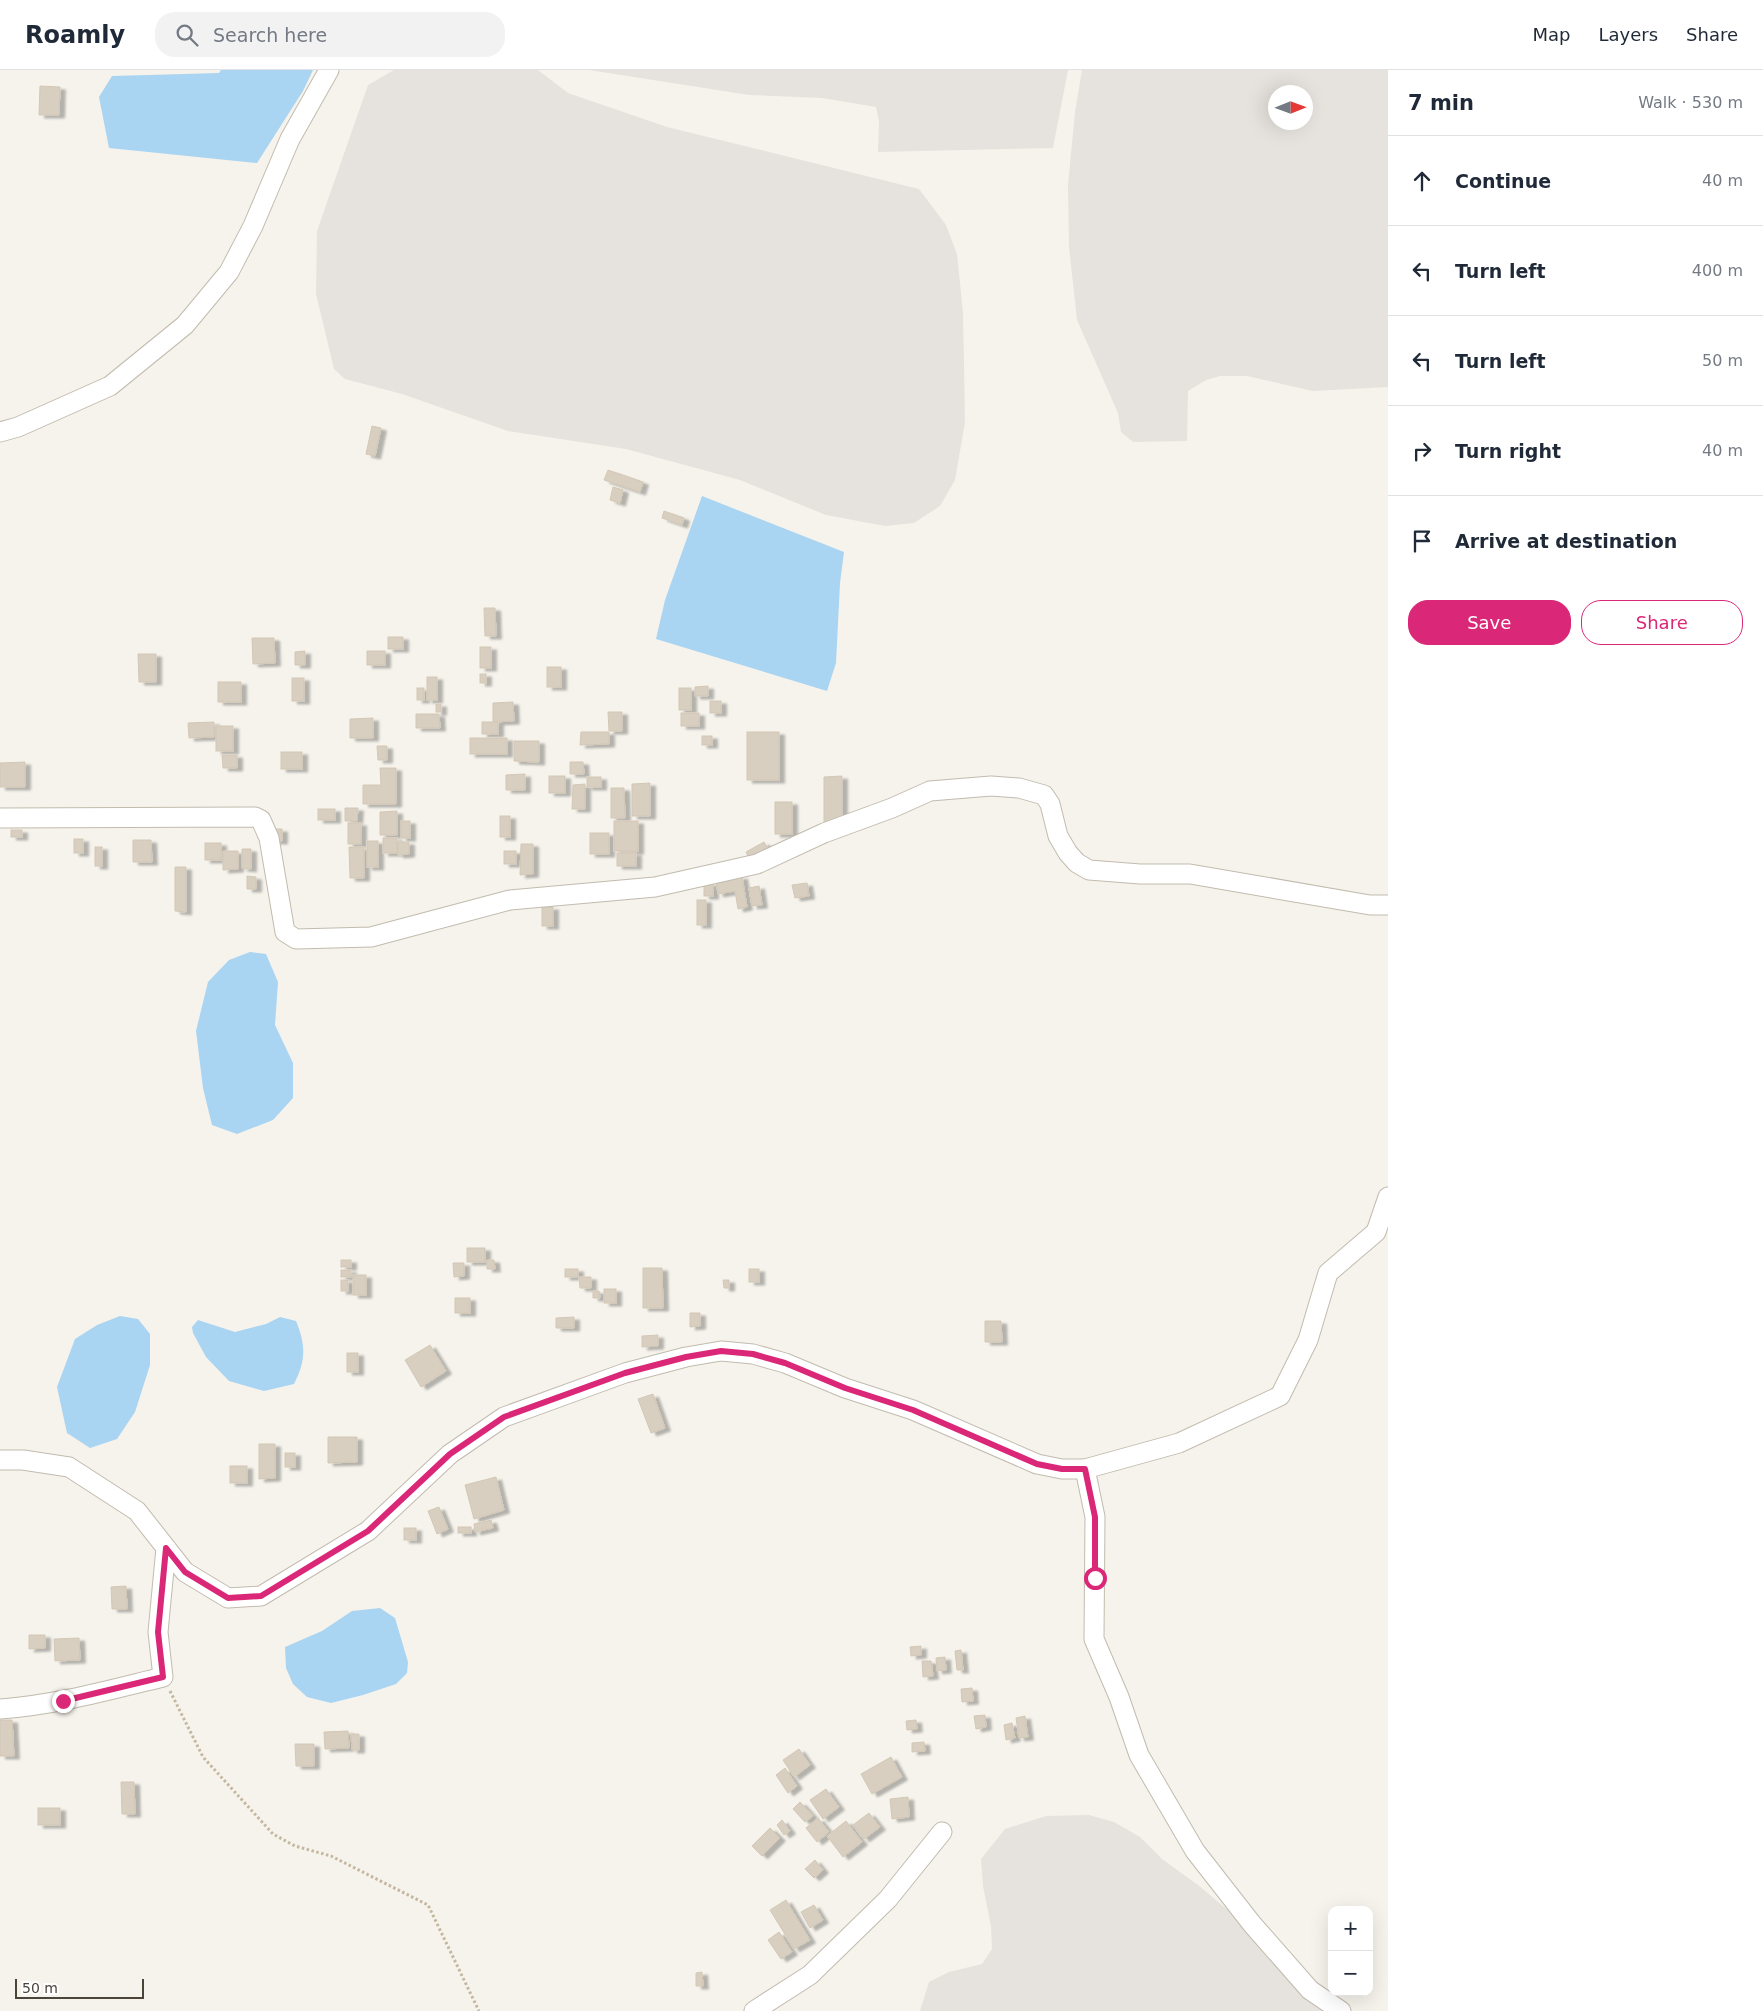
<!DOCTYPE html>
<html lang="en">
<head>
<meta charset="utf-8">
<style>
  :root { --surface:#fff; --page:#f2f2f3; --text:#1f2937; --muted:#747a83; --line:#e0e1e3; --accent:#db2777 }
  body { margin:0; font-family:"DejaVu Sans",sans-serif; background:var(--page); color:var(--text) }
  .controls { position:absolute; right:15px; bottom:15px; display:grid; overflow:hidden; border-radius:10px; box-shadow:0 5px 20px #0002 }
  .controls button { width:45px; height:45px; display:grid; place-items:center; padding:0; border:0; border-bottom:1px solid var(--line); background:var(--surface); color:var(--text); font:25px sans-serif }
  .compass { position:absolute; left:1268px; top:15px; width:45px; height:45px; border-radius:50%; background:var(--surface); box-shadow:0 5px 20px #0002; rotate:89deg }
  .scale { position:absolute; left:15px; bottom:12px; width:129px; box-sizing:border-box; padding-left:5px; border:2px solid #4b4439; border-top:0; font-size:14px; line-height:18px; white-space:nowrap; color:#4b4439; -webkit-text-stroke:4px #fff; paint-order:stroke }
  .stop { position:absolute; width:15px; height:15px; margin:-11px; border:4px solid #db2777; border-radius:50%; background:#fff }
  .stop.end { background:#db2777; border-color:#fff; box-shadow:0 1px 5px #0008 }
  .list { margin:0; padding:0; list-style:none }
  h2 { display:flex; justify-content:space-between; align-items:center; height:65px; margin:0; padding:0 20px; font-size:21px }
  h2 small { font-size:16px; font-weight:400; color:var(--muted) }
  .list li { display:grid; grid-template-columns:32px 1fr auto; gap:15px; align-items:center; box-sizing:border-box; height:90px; padding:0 20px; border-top:1px solid var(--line) }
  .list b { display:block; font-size:19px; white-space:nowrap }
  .list em { font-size:16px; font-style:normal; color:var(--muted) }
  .actions { display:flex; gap:10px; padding:15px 20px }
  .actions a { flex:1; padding:11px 0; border:1px solid var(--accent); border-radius:20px; text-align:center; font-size:18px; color:var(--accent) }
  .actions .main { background:var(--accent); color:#fff }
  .icon { flex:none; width:28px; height:28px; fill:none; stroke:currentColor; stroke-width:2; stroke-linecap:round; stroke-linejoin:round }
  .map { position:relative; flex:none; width:1388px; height:1941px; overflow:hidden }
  header { display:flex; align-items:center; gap:30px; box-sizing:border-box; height:70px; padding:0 25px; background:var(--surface); border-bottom:1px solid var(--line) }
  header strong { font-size:24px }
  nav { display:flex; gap:28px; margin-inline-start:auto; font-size:18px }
  .search { width:350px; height:45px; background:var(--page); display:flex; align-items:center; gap:12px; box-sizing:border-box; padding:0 18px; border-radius:20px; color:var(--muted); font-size:19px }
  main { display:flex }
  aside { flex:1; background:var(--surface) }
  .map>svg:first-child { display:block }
  .industrial { fill:#e6e2dd; fill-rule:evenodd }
  .water { fill:#a9d4f2 }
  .building { fill:#d8cfc1; stroke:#d3c7b4; filter:url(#shadow) }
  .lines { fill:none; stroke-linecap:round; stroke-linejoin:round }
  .minor-casing { stroke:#c2bbae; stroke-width:21 }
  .path { stroke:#c4b79f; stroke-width:3; stroke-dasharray:2.5 2.5; stroke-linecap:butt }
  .minor { stroke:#fff; stroke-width:19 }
  .route { stroke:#db2777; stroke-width:6 }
</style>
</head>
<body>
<header>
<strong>Roamly</strong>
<div class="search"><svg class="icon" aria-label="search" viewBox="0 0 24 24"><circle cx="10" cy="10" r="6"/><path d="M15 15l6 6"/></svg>Search here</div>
<nav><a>Map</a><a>Layers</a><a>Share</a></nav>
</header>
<main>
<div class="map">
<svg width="1388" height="1941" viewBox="0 0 1388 1941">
  <defs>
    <filter id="shadow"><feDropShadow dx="5.5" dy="3" stdDeviation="1" flood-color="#0004"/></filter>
  </defs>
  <rect width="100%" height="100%" fill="#f6f3ec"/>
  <g class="industrial">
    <polygon points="394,0 538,0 568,23 667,57 919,119 946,155 957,184 963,243 965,352 955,410 940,436 914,453 885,456 826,445 740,410 626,379 508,361 402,324 345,309 334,299 316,224 317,161 368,15"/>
    <polygon points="589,0 1068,0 1053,78 878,82 879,52 876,37 822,28 749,25"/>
    <path d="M1082 0H1388V317L1313 321 1247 306H1220L1206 310 1188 321 1187 371 1133 372 1121 362 1118 343 1077 250 1069 177 1068 115 1075 42ZM1306 22V52H1276V22Z"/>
    <polygon points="1089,1745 1114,1752 1140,1767 1162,1789 1198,1815 1261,1868 1336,1941 920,1941 929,1912 949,1902 982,1894 992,1879 991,1856 983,1816 981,1789 1005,1759 1046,1746"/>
  </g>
  <g class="water">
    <polygon points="221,0 313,0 303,21 257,93 109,78 99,27 112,6 219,3"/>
    <polygon points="702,426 844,482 840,513 836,593 827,621 656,569 665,530"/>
    <polygon points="250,882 266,884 278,912 275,955 293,993 293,1028 273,1050 237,1064 212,1055 203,1018 196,961 208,912 229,890"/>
    <polygon points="120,1246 138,1249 150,1264 150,1295 135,1342 117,1369 90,1378 67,1363 57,1317 75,1269 97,1255"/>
    <path d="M280 1247 296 1251C306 1275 306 1291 294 1314L264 1321 229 1311 206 1287 193 1263 192 1257 198 1250 235 1262 266 1254Z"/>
    <polygon points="380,1538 395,1548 408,1592 407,1603 396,1614 363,1625 331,1633 307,1627 293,1614 286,1598 285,1577 322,1561 352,1541"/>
  </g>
  <g class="building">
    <polygon points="40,16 60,17 59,45 39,45"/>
    <polygon points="372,356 381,358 375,386 366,384"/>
    <polygon points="608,400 643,412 640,422 604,410"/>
    <polygon points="613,417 623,420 620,433 610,430"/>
    <polygon points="664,441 684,448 682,455 662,448"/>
    <polygon points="484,538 495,538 496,566 485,566"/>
    <rect x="388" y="567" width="15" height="12"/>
    <polygon points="252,568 274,568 275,593 253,594"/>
    <rect x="480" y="577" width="11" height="21"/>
    <polygon points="305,581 305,595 295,595 295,582"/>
    <rect x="367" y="581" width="18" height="14"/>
    <polygon points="138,584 156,584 156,612 139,612"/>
    <rect x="547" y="597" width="14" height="20"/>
    <rect x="480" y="604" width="6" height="9"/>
    <rect x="427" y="607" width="10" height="23"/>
    <rect x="292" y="608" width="12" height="23"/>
    <rect x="218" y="612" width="23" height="20"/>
    <polygon points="708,616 708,626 695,626 695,617"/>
    <rect x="417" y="618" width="7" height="12"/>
    <rect x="679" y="618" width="12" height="22"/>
    <rect x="710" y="631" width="11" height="12"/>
    <polygon points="513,632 514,651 493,652 493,633"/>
    <rect x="436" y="634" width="5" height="8"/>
    <polygon points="608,642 622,642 622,661 609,661"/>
    <rect x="681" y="643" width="18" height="13"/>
    <polygon points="416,644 439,644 440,658 416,658"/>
    <polygon points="373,648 373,668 350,668 350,649"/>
    <polygon points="214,652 214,667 189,668 188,653"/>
    <rect x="482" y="652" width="16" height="12"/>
    <rect x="216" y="656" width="17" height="25"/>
    <polygon points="581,662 609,662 609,674 580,675"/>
    <rect x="747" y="662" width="32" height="48"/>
    <rect x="702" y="666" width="10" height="9"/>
    <rect x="470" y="668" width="37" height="16"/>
    <polygon points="514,671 539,671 539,692 514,691"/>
    <polygon points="377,676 387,676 387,690 378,690"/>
    <rect x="281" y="682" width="21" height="17"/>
    <polygon points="222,685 237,685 237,698 223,698"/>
    <polygon points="25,692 25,717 0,717 0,693"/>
    <polygon points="570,692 583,692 584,704 570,704"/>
    <polygon points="380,698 396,698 396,734 363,734 363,715 381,715"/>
    <polygon points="525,704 525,720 506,720 506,705"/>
    <rect x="549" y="706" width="16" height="17"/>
    <polygon points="842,706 842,752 824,752 824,707"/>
    <rect x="587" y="707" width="14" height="10"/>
    <polygon points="650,713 650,746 632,746 632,714"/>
    <polygon points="585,714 585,739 572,739 573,715"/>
    <polygon points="611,718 624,718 625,748 611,748"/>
    <rect x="775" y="732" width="17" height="32"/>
    <polygon points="345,738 358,738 357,751 345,751"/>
    <rect x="318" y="739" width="17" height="11"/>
    <polygon points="397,741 397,765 380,765 380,742"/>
    <rect x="500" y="746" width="10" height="21"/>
    <rect x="401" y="751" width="9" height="17"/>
    <rect x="614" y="751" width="24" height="30"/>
    <rect x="348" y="753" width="13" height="21"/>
    <polygon points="273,759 282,759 282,771 274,771"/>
    <rect x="11" y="760" width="11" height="7"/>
    <rect x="590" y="763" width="19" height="21"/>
    <rect x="383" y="768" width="14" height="15"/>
    <rect x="74" y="769" width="9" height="14"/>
    <polygon points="133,770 151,770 152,792 133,792"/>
    <rect x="367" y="771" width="11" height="26"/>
    <polygon points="398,772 409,772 409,784 398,785"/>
    <polygon points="764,772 768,779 750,790 746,782"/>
    <rect x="205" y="773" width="16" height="17"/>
    <polygon points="521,774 533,774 533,804 520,805"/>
    <rect x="95" y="777" width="7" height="19"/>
    <polygon points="349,777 364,777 364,808 350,808"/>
    <polygon points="242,779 251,779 251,799 242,798"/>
    <polygon points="223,781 238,781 238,799 223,800"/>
    <rect x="504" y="781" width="12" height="13"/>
    <rect x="617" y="783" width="19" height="13"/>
    <polygon points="175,797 186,797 186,842 175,841"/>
    <polygon points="247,806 256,807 256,819 247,819"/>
    <polygon points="742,806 747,837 738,839 735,821 718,824 716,811"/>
    <rect x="704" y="813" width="9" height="13"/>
    <polygon points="807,813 809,826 795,828 792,815"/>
    <polygon points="759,816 762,835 752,836 749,818"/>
    <rect x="697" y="830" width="9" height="25"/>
    <rect x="542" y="837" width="11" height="19"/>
    <rect x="467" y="1178" width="18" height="14"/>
    <rect x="341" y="1190" width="10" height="7"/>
    <polygon points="487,1190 494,1190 495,1199 487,1199"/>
    <polygon points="453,1193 464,1193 464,1206 454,1207"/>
    <polygon points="643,1198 662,1198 663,1238 643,1238"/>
    <rect x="565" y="1199" width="13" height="8"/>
    <rect x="749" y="1199" width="10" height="13"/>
    <rect x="341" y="1200" width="10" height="7"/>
    <rect x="353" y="1205" width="13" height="20"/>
    <polygon points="579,1207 591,1207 591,1218 580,1218"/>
    <rect x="341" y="1210" width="7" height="11"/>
    <polygon points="723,1210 729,1210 729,1218 724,1218"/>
    <rect x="604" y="1219" width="12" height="14"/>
    <polygon points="593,1221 599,1221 600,1228 593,1228"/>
    <rect x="455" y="1228" width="15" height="15"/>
    <polygon points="690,1243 700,1243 700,1256 690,1257"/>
    <polygon points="574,1247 574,1258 556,1258 556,1248"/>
    <polygon points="985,1251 1001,1251 1002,1272 985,1272"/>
    <polygon points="658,1265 658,1276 642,1277 642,1266"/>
    <polygon points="430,1275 446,1301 421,1317 405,1290"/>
    <rect x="347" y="1283" width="11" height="19"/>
    <polygon points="653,1324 665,1358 651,1363 638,1329"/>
    <polygon points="328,1367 357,1367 357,1392 328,1393"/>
    <polygon points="259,1374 275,1374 275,1408 259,1409"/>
    <rect x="285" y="1383" width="10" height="14"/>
    <rect x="230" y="1396" width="17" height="17"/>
    <polygon points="496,1407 504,1440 474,1449 465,1415"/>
    <polygon points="439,1437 448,1459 437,1464 428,1441"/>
    <polygon points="491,1450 493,1458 475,1462 474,1454"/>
    <rect x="458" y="1457" width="13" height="6"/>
    <rect x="404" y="1458" width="12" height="12"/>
    <polygon points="126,1516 127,1539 112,1539 111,1517"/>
    <polygon points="29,1565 45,1565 45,1578 29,1579"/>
    <polygon points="79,1568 80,1590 55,1591 54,1569"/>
    <polygon points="921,1576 921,1585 911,1586 910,1577"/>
    <polygon points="961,1580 963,1600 957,1600 955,1581"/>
    <polygon points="945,1587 946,1600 937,1601 936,1588"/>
    <polygon points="922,1591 931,1591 933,1606 923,1607"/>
    <polygon points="972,1618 973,1631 962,1632 961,1619"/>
    <polygon points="985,1645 986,1657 976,1659 974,1646"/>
    <polygon points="1025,1646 1028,1667 1019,1668 1016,1648"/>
    <polygon points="0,1650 12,1650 14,1686 0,1686"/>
    <polygon points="916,1650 917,1659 907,1660 906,1651"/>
    <polygon points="1012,1653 1015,1668 1006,1670 1004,1655"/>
    <polygon points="348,1661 349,1678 325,1679 324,1662"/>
    <polygon points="351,1664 359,1664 359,1680 352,1680"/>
    <polygon points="924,1672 925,1681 912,1682 912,1673"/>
    <polygon points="295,1674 314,1674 314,1696 296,1696"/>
    <polygon points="799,1679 810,1695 794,1707 783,1690"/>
    <polygon points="891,1687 902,1707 872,1724 861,1704"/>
    <polygon points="785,1698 797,1716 788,1723 776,1705"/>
    <polygon points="121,1712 134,1712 135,1744 122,1744"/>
    <polygon points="826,1719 839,1737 823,1749 810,1730"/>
    <polygon points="908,1727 909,1747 892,1749 890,1729"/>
    <polygon points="800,1732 813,1746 805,1752 793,1739"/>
    <rect x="38" y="1738" width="22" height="17"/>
    <polygon points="869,1743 880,1757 864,1769 853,1755"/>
    <polygon points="818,1748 829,1762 817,1772 806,1758"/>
    <polygon points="782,1750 790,1761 784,1765 777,1755"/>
    <polygon points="846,1751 862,1772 843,1787 827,1766"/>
    <polygon points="770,1758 780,1768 762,1786 752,1776"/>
    <polygon points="815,1790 823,1800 814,1808 805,1799"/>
    <polygon points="786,1830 810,1870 794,1879 770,1840"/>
    <polygon points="814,1835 823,1850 810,1858 801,1842"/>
    <polygon points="779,1862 792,1882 781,1889 768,1870"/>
    <polygon points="702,1902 703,1916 696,1916 696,1903"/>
  </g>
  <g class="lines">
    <defs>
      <g id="minor">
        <polyline points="0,362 18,357 110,316 185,255 229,202 253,156 290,69 329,0"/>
        <polyline points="0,748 255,747 261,750 269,768 285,862 296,869 371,867 510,830 655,817 757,794 824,763 892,738 930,721 991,716 1019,718 1044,725 1050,734 1058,766 1068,783 1077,793 1089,800 1140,804 1190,804 1370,835 1388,835"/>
        <polyline points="0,1390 23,1390 69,1397 137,1441 185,1502 228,1528 261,1526 368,1461 450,1384 504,1347 625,1303 686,1287 721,1281 753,1284 785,1293 845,1318 913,1340 1037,1394 1062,1399 1085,1399 1179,1373 1280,1326 1308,1270 1328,1203 1376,1162 1388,1127"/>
        <polyline points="1085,1399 1095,1447 1094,1569 1119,1627 1139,1685 1195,1781 1252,1854 1310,1920 1341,1941"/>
        <path d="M0 1639C56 1635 109 1620 163 1607L158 1562 166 1478"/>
        <polyline points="754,1941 810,1905 888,1829 942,1762"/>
      </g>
    </defs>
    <use href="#minor" class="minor-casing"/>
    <polyline class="path" points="170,1621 203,1687 273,1764 295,1776 331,1786 428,1835 479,1941"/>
    <use href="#minor" class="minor"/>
  </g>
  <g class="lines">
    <polyline class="route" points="63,1631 163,1607 158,1562 166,1478 185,1502 228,1528 261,1526 368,1461 450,1384 504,1347 625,1303 686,1287 721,1281 753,1284 785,1293 845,1318 913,1340 1037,1394 1062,1399 1085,1399 1095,1447 1095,1508"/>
  </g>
</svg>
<div class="controls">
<button>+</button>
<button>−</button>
</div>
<svg class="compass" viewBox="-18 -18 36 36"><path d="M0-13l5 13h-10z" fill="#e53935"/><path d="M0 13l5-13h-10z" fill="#747a83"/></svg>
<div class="scale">50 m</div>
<div class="stop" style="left:1095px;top:1508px"></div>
<div class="stop end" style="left:63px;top:1631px"></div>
</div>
<aside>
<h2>7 min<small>Walk · 530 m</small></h2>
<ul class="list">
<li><svg class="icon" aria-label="ahead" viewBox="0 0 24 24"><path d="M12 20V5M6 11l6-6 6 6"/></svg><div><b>Continue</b></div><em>40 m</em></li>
<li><svg class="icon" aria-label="left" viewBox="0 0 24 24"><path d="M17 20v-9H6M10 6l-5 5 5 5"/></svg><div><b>Turn left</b></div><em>400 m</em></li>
<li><svg class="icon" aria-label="left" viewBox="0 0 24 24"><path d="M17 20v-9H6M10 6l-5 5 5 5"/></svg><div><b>Turn left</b></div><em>50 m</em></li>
<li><svg class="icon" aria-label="right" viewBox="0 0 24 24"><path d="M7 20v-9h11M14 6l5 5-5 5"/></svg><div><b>Turn right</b></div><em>40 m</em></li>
<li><svg class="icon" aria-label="arrive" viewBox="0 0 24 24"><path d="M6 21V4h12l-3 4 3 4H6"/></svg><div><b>Arrive at destination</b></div></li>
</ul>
<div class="actions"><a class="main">Save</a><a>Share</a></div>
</aside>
</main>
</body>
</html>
